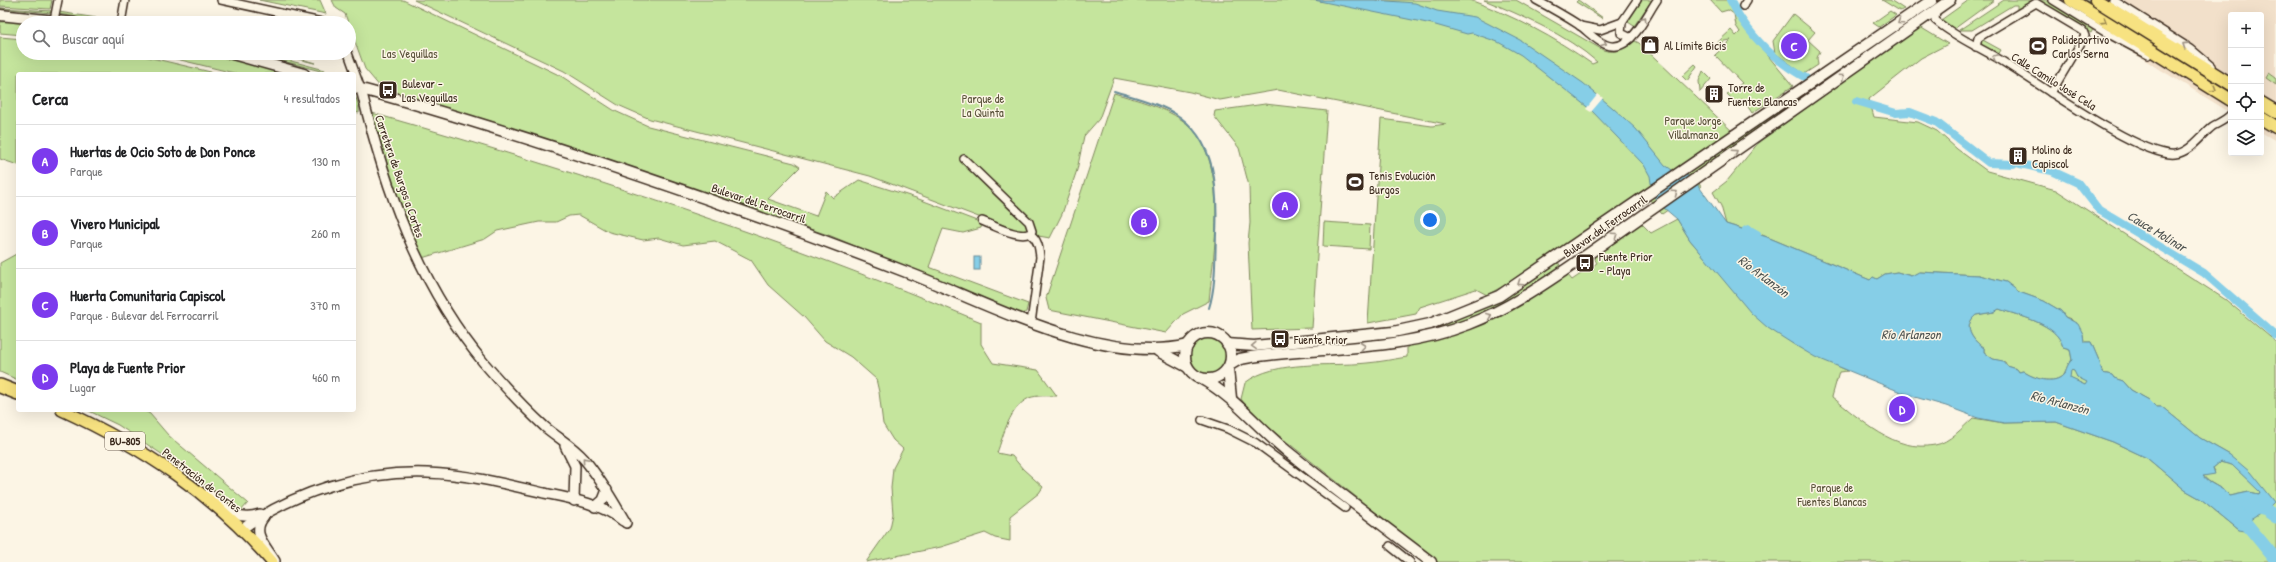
<!DOCTYPE html>
<html lang="es">
<head>
<meta charset="utf-8">
<style>
  :root { --surface:#fff; --page:#f6f6f6; --text:#202124; --muted:#757577; --line:#e0e0e0; --accent:#7c3aed }
  body { margin:0; font-family:"Patrick Hand",sans-serif; background:var(--page); color:var(--text) }
  .controls { position:absolute; right:12px; top:12px; display:grid; overflow:hidden; border-radius:4px; box-shadow:0 4px 16px #0002 }
  .controls button { width:36px; height:36px; display:grid; place-items:center; padding:0; border:0; border-bottom:1px solid var(--line); background:var(--surface); color:var(--text); font:20px sans-serif }
  .you { position:absolute; left:1430px; top:220px; width:14px; height:14px; margin:-10px; border:3px solid #fff; border-radius:50%; background:#1a73e8; box-shadow:0 0 0 6px #1a73e833 }
  .badge { display:grid; place-items:center; width:26px; height:26px; border-radius:50%; background:var(--accent); color:#fff; font-size:13px; font-weight:700 }
  .pin { position:absolute; translate:-50% -50%; border:2px solid #fff; box-shadow:0 1px 4px #0006 }
  .list { margin:0; padding:0; list-style:none }
  h2 { display:flex; justify-content:space-between; align-items:center; height:52px; margin:0; padding:0 16px; font-size:17px }
  h2 small { font-size:13px; font-weight:400; color:var(--muted) }
  .list li { display:grid; grid-template-columns:26px 1fr auto; gap:12px; align-items:center; box-sizing:border-box; height:72px; padding:0 16px; border-top:1px solid var(--line) }
  .list b { display:block; font-size:15px; white-space:nowrap }
  .list p { margin:0; font-size:13px; white-space:nowrap; color:var(--muted) }
  .list em { font-size:13px; font-style:normal; color:var(--muted) }
  .icon { flex:none; width:22px; height:22px; fill:none; stroke:currentColor; stroke-width:2; stroke-linecap:round; stroke-linejoin:round }
  .map { position:relative; flex:none; width:2276px; height:562px; overflow:hidden }
  .search { position:absolute; background:var(--surface); box-shadow:0 4px 16px #0002; left:16px; top:16px; width:340px; height:44px; display:flex; align-items:center; gap:10px; box-sizing:border-box; padding:0 14px; border-radius:22px; color:var(--muted); font-size:15px }
  .panel { position:absolute; background:var(--surface); box-shadow:0 4px 16px #0002; left:16px; top:72px; width:340px; height:340px; border-radius:4px }
  .map>svg:first-child { display:block }
  .built { fill:#f2e0ca }
  .green { fill:#c5e59d; stroke:#80885e }
  .water { fill:#86cee7; stroke:#688c97; fill-rule:evenodd }
  .pier { fill:#fcf5e5 }
  .lines { fill:none; stroke-linecap:round; stroke-linejoin:round }
  .stream { stroke:#688c97; stroke-width:2 }
  .canal { stroke:#86cee7; stroke-width:8 }
  .river { stroke:#86cee7; stroke-width:13 }
  .minor-casing { stroke:#3b2a1e; stroke-width:10 }
  .tertiary-casing { stroke:#3b2a1e; stroke-width:12 }
  .secondary-casing { stroke:#3b2a1e; stroke-width:13 }
  .primary-casing { stroke:#3b2a1e; stroke-width:14 }
  .trunk-casing { stroke:#3b2a1e; stroke-width:15 }
  .motorway-casing { stroke:#3b2a1e; stroke-width:16 }
  .minor { stroke:#fcf5e5; stroke-width:7 }
  .tertiary { stroke:#fcf5e5; stroke-width:9 }
  .secondary { stroke:#fcf5e5; stroke-width:10 }
  .primary { stroke:#f7e281; stroke-width:11 }
  .trunk { stroke:#f7e281; stroke-width:12 }
  .motorway { stroke:#f7e281; stroke-width:13 }
  .oneway { stroke:#9c9082 }
  .oneway2 { stroke:#998650 }
  .labels { text-anchor:middle; dominant-baseline:central; stroke-width:3; stroke-linejoin:round; paint-order:stroke }
  .shield { fill:#fcf5e5; stroke:#75675a; stroke-width:1 }
  .shield-label { font-size:11px; font-weight:bold; fill:#3b2a1e }
  .poi-label { font-size:12px; fill:#3b2a1e; stroke:#fcf5e5; text-anchor:start }
  .park-label { font-size:12px; fill:#574f37; stroke:#fcf5e5 }
  .street-label { font-size:12px; fill:#3b2a1e; stroke:#fcf5e5 }
  .water-label { font-size:13px; font-style:italic; fill:#4e5350; stroke:#fcf5e5 }
</style>
</head>
<body>
<div class="map">
<svg width="2276" height="562" viewBox="0 0 2276 562">
  <rect width="100%" height="100%" fill="#fcf5e5"/>
  <filter id="ink" filterUnits="userSpaceOnUse"><feTurbulence type="fractalNoise" baseFrequency=".025" numOctaves="2"/><feDisplacementMap in="SourceGraphic" scale="8" xChannelSelector="R" yChannelSelector="G"/><feConvolveMatrix kernelMatrix="1 2 1 2 8 2 1 2 1" color-interpolation-filters="sRGB"/></filter>
  <g filter="url(#ink)">
    <polygon class="built" points="2047,0 2276,0 2276,141 2261,132 2261,15 2231,15 2231,113"/>
    <g class="green">
      <polygon points="0,0 52,0 50,9 0,6"/>
      <polygon points="259,0 320,0 326,14"/>
      <polygon points="332,0 403,0 561,76 615,111 648,126 794,163 800,167 768,199 816,216 826,191 833,198 859,180 916,198 982,223 981,228 963,233 943,229 929,267 1028,304 1026,312 1023,314 1019,314 831,236 512,130 405,98 381,88 365,69 345,14 336,8"/>
      <path d="M414 0H1470C1514 16 1554 37 1592 64L1597 62C1567 35 1521 15 1484 0H1516L1603 50C1617 54 1625 49 1635 41L1639 43 1733 132 1687 162 1743 135 1911 22 1694 174 1701 187 1662 214 1643 192 1507 284 1487 295 1476 289 1420 307 1416 314 1368 323 1381 119 1432 126 1446 124 1278 90 1220 100 1190 92 1114 78 1099 119 1084 136 1077 170 1062 214 1050 238 1021 233 870 176 650 119 618 105 564 71Z"/>
      <polygon points="1578,0 1603,18 1603,19 1576,2"/>
      <polygon points="1642,0 1652,0 1634,26 1628,22"/>
      <polygon points="1710,0 1727,0 1745,28 1793,86 1752,113 1743,99 1736,103 1727,94 1742,83 1715,55 1731,40 1724,41 1721,46 1718,42 1731,30 1736,36 1740,32 1736,26 1734,14 1728,10 1721,12"/>
      <polygon points="1882,0 1890,0 1904,9 1900,11"/>
      <polygon points="1969,0 1994,0 1954,29 1941,20"/>
      <polygon points="2004,0 2046,0 2093,29 2091,33 2037,1 2017,11 2017,5 2013,5 1972,30 1959,30"/>
      <polygon points="2081,0 2086,0 2231,90 2231,94"/>
      <polygon points="0,8 52,11 52,13"/>
      <polygon points="1890,11 1896,15 1879,27 1873,23"/>
      <polygon points="59,12 116,21 116,23 58,14"/>
      <polygon points="1793,14 1815,32 1808,40 1820,51 1817,58 1818,65 1804,74 1775,53 1773,41"/>
      <polygon points="21,21 44,23 23,23 23,35 0,33 0,22"/>
      <path d="M1920 27 1948 44 1921 58 1869 99 1874 117 1918 122 1937 131 1957 149 1987 171 2056 190 2226 300 2276 342V562H1438L1253 415 1241 399 1245 383C1275 359 1331 367 1367 363 1380 362 1394 359 1407 357V346C1466 334 1517 308 1567 274L1572 280 1597 263 1592 255 1640 222 1651 233 1677 219 1690 240 1723 278 1793 344 1848 371 1839 372 1832 397C1862 420 1894 453 1935 445 1949 443 1963 427 1973 418L2004 423 2056 422 2113 442 2147 458 2185 490 2201 499 2239 530C2245 526 2247 521 2253 517 2260 512 2268 509 2274 502L2230 455 2200 438 2162 407H2156L2149 400 2131 390 2123 381 2114 378 2112 375 2102 373 2100 363 2091 342H2084L2083 334 2071 319 2065 317 2061 311 2044 301 2019 292 2006 282 1979 275 1919 272 1912 276 1897 272 1885 274 1877 279 1873 277 1870 280 1748 229 1746 230 1726 224 1721 206 1713 192 1727 181 1759 142Z"/>
      <polygon points="0,37 23,39 23,53 131,53 219,74 18,74 18,165 0,159"/>
      <polygon points="1981,39 2001,50 1998,55 1980,45"/>
      <polygon points="152,53 210,53 291,74 238,74"/>
      <polygon points="253,53 261,53 325,70 324,72"/>
      <polygon points="275,53 282,53 315,63 314,63"/>
      <polygon points="1695,64 1697,66 1687,81 1682,76"/>
      <polygon points="1703,71 1711,79 1700,92 1699,81"/>
      <polygon points="2269,73 2276,78 2276,85 2266,78"/>
      <polygon points="354,93 359,106 359,113 354,112"/>
      <path d="M1114 93C1137 100 1162 106 1182 120 1231 154 1214 250 1209 301L1183 314 1166 333 1049 310 1046 298Z"/>
      <polygon points="1265,104 1327,111 1312,328 1252,330 1248,243 1250,223 1249,186 1239,148 1214,116 1215,111"/>
      <path d="M372 113C578 172 783 239 981 322V344L993 363 1038 370 1057 396C1048 396 1037 395 1029 398 1009 408 1004 434 997 453L1012 456 1023 469 1043 487 1039 493 1010 516V541L995 538 985 533 941 547 866 562 890 528 893 514 891 488 893 468 903 449 893 440 883 424 879 392 876 379 851 357 825 341 804 317 768 285 751 260 715 241 683 245 659 238 643 240 609 232 579 215 569 216 556 222H539L497 231 485 239 422 258 393 183Z"/>
      <polygon points="1324,222 1370,225 1369,249 1323,246"/>
      <polygon points="18,253 18,380 0,372 0,263"/>
      <path d="M1558 262 1561 267C1531 287 1501 307 1466 320 1401 345 1328 345 1260 352V350L1429 328C1477 314 1518 291 1558 262Z"/>
      <path d="M1999 309C2019 316 2057 323 2063 347L2070 349 2072 360C2067 364 2067 369 2064 374 2055 386 2032 378 2023 371L2019 372 2017 369 2007 366 2005 362 1993 359 1984 352V348C1972 340 1962 326 1976 315L1994 312Z"/>
      <circle cx="1208" cy="356" r="19"/>
      <polygon points="2071,370 2075,371 2077,377 2088,382 2085,385 2069,378"/>
      <polygon points="87,410 143,410 150,414 168,435 248,503 240,512 187,471 118,425"/>
      <path d="M2220 462 2232 465 2260 491 2259 494 2249 492 2230 496C2223 487 2208 484 2203 475L2215 471 2213 468Z"/>
    </g>
    <g class="water">
      <path d="M1314 0H1374L1415 3 1437 11 1475 17 1487 23 1520 40 1583 83 1613 108 1636 129 1665 165 1675 172 1692 177 1726 224 1767 237 1870 280 1873 277 1877 279 1885 274 1897 272 1911 276 1919 272 1979 275 2006 282 2019 292 2044 301 2061 311 2065 317 2078 324 2083 334 2084 342H2091L2100 363 2102 373 2112 375 2114 378 2123 381 2131 390 2149 400 2156 407H2162L2200 438 2230 455 2250 472 2274 502 2266 510 2247 522 2245 531 2239 530 2201 499 2185 490 2147 458 2113 442 2056 422 2004 423 1978 418 1946 406 1908 395 1815 357 1793 344 1768 328 1751 313 1690 240 1677 219 1664 208 1659 200 1653 197 1650 176 1644 165 1591 110 1521 55 1498 42 1472 33 1467 34 1432 24ZM1999 309C2019 316 2057 323 2063 347L2070 349 2072 360C2067 364 2067 369 2064 374 2055 386 2032 378 2023 371L2019 372 2017 369 2007 366 2003 361 1993 359 1984 352V348C1972 340 1962 326 1976 315L1994 312ZM2071 370 2074 371 2077 377 2087 382 2085 385 2070 378ZM2220 462 2232 465 2260 492 2259 494 2249 492 2230 496C2223 487 2208 484 2203 476L2215 474 2213 468Z"/>
      <rect x="974" y="257" width="6" height="13"/>
    </g>
    <polygon class="pier" points="1598,94 1603,98 1591,112 1586,109"/>
    <g class="lines">
      <path class="stream" d="M1114 91C1133 97 1156 102 1174 113 1217 139 1218 191 1216 235 1215 258 1216 286 1209 308"/>
      <g class="canal">
        <path d="M1730 0C1748 34 1772 60 1806 78"/>
        <polyline points="1856,101 1896,113 1910,112 1936,122 1989,163 2013,164"/>
        <polyline points="2020,164 2052,171 2078,183 2099,210 2204,273 2276,336"/>
        <polyline points="1746,230 1748,229 1757,234"/>
      </g>
      <g class="river">
        <polyline points="2250,506 2266,510 2276,517"/>
        <polyline points="2235,510 2276,560"/>
      </g>
      <defs>
        <g id="minor">
          <polyline points="221,0 326,23"/>
          <path d="M1536 0C1551 8 1565 16 1579 25 1593 35 1607 55 1626 42 1639 33 1648 13 1657 0"/>
          <polyline points="2053,0 2105,32 2148,55"/>
          <polyline points="2113,0 2191,49 2211,66"/>
          <polyline points="1743,6 1747,0"/>
          <path d="M1936 10 1935 20C1955 37 1975 45 1997 58 2031 78 2141 158 2175 154 2191 152 2201 135 2213 126 2220 122 2226 120 2231 114"/>
          <polyline points="54,20 58,0"/>
          <polyline points="121,23 125,0"/>
          <polyline points="1580,26 1600,30 1622,22"/>
          <polyline points="1631,38 1621,33 1622,22 1637,0"/>
          <polyline points="1976,47 1978,38 1981,36 2036,3 2083,31 2085,36 2051,93"/>
          <polyline points="348,53 361,89"/>
          <path d="M964 159 1029 222 1032 231C1024 242 993 225 982 221"/>
          <path d="M1030 234C1038 239 1039 248 1040 257L1031 323"/>
          <polyline points="1202,420 1228,429 1256,443 1345,508"/>
          <polyline points="1390,546 1410,562"/>
        </g>
        <g id="tertiary">
          <path d="M361 89C385 188 418 284 484 363 503 385 523 407 545 427 558 438 573 446 584 459 601 479 613 501 626 523"/>
          <polyline points="565,446 575,466 574,501"/>
          <path d="M209 494C227 508 236 522 260 514"/>
          <polyline points="595,507 603,500 607,490"/>
          <path d="M264 517C250 533 267 547 275 561"/>
          <path d="M242 529C295 491 362 471 427 473 466 474 506 484 544 493 569 498 603 504 623 521"/>
        </g>
        <g id="secondary">
          <polyline points="0,15 74,23"/>
          <polyline points="229,53 304,74"/>
          <path d="M354 87C483 122 611 165 736 209 796 230 855 252 914 275 993 306 1102 365 1188 345"/>
          <circle cx="1208" cy="356" r="23"/>
          <polyline points="1227,344 1254,346 1393,332 1430,324 1499,296 1932,0"/>
          <polyline points="1158,351 1186,366"/>
          <path d="M1230 365 1240 359 1251 357C1323 347 1400 351 1469 324 1511 308 1547 282 1584 257L1950 0"/>
          <polyline points="1228,369 1231,398"/>
          <path d="M1200 378C1234 396 1258 428 1288 452 1335 490 1384 526 1431 562"/>
        </g>
        <path id="primary" d="M62 410C142 447 214 494 272 562"/>
        <g id="trunk">
          <polyline points="2071,0 2231,100"/>
          <polyline points="2096,0 2231,84"/>
          <polyline points="2261,103 2276,112"/>
          <polyline points="2261,118 2276,127"/>
        </g>
        <polyline id="motorway" points="0,386 18,393"/>
      </defs>
      <use href="#minor" class="minor-casing"/>
      <use href="#tertiary" class="tertiary-casing"/>
      <use href="#secondary" class="secondary-casing"/>
      <use href="#primary" class="primary-casing"/>
      <use href="#trunk" class="trunk-casing"/>
      <use href="#motorway" class="motorway-casing"/>
      <use href="#minor" class="minor"/>
      <use href="#tertiary" class="tertiary"/>
      <use href="#secondary" class="secondary"/>
      <use href="#primary" class="primary"/>
      <use href="#trunk" class="trunk"/>
      <use href="#motorway" class="motorway"/>
    </g>
    <defs><path id="oneway-chevron" d="M-2-3.5L2.5 0L-2 3.5" fill="none" stroke-width="1.6" stroke-linecap="round" stroke-linejoin="round"/></defs>
    <g class="oneway">
      <use href="#oneway-chevron" transform="translate(1644 19) rotate(-57)"/>
      <use href="#oneway-chevron" transform="translate(1900 22) rotate(145)"/>
      <use href="#oneway-chevron" transform="translate(1604 43) rotate(22)"/>
      <use href="#oneway-chevron" transform="translate(2185 45) rotate(-147)"/>
      <use href="#oneway-chevron" transform="translate(1995 57) rotate(-150)"/>
      <use href="#oneway-chevron" transform="translate(1842 77) rotate(-35)"/>
      <use href="#oneway-chevron" transform="translate(1735 152) rotate(-34)"/>
      <use href="#oneway-chevron" transform="translate(1675 193) rotate(-35)"/>
      <use href="#oneway-chevron" transform="translate(1615 235) rotate(-35)"/>
      <use href="#oneway-chevron" transform="translate(1520 283) rotate(146)"/>
      <use href="#oneway-chevron" transform="translate(1489 316) rotate(-23)"/>
      <use href="#oneway-chevron" transform="translate(1254 346) rotate(178)"/>
      <use href="#oneway-chevron" transform="translate(1363 346) rotate(-7)"/>
      <use href="#oneway-chevron" transform="translate(585 460) rotate(-131)"/>
    </g>
    <g class="oneway2">
      <use href="#oneway-chevron" transform="translate(2104 21) rotate(32)"/>
      <use href="#oneway-chevron" transform="translate(2214 89) rotate(32)"/>
    </g>
  </g>
  <defs>
    <symbol id="shop-square" viewBox="-11 -11 22 22"><rect x="-9" y="-9" width="18" height="18" rx="4" fill="#3b2a1e" stroke="#fcf5e5"/><path d="M-5-2.5h2.3a2.7 3.5 0 0 1 5.4 0H5L5.5 6h-11ZM-1.5-2.5h3a1.5 2.3 0 0 0-3 0Z" fill="#fff"/></symbol>
    <symbol id="stadium-square" viewBox="-11 -11 22 22"><rect x="-9" y="-9" width="18" height="18" rx="4" fill="#3b2a1e" stroke="#fcf5e5"/><path d="M0-5a6.5 5 0 1 0 0 10a6.5 5 0 1 0 0-10ZM-3.5-1.8h7v3.6h-7Z" fill="#fff"/></symbol>
    <symbol id="bus-square" viewBox="-11 -11 22 22"><rect x="-9" y="-9" width="18" height="18" rx="4" fill="#3b2a1e" stroke="#fcf5e5"/><path d="M-5-6H5V4H4V6H2V4H-2V6H-4V4H-5ZM-3.5-4V0h7V-4ZM-3.5 1.2v1.5H-2V1.2ZM2 1.2v1.5H3.5V1.2Z" fill="#fff"/></symbol>
    <symbol id="building-square" viewBox="-11 -11 22 22"><rect x="-9" y="-9" width="18" height="18" rx="4" fill="#3b2a1e" stroke="#fcf5e5"/><path d="M-4-6H4V6H1V3H-1V6H-4ZM-2.5-4.3h1.7v1.8h-1.7ZM.8-4.3h1.7v1.8H.8ZM-2.5-1h1.7V.8h-1.7ZM.8-1h1.7V.8H.8Z" fill="#fff"/></symbol>
  </defs>
  <g fill-rule="evenodd">
    <use href="#shop-square" x="1639" y="34" width="22" height="22"/>
    <use href="#stadium-square" x="2027" y="35" width="22" height="22"/>
    <use href="#bus-square" x="377" y="79" width="22" height="22"/>
    <use href="#building-square" x="1703" y="83" width="22" height="22"/>
    <use href="#building-square" x="2007" y="145" width="22" height="22"/>
    <use href="#stadium-square" x="1344" y="171" width="22" height="22"/>
    <use href="#bus-square" x="1574" y="252" width="22" height="22"/>
    <use href="#bus-square" x="1269" y="328" width="22" height="22"/>
  </g>
  <g class="labels">
    <rect class="shield" x="105" y="432" width="40" height="18" rx="3"/>
    <g class="shield-label">
      <text x="125" y="441">BU-805</text>
    </g>
    <g class="poi-label">
      <text x="2052" y="39">Polideportivo<tspan x="2052" dy="14">Carlos Serna</tspan></text>
      <text x="1664" y="45">Al Límite Bicis</text>
      <text x="402" y="83">Bulevar –<tspan x="402" dy="14">Las Veguillas</tspan></text>
      <text x="1728" y="87">Torre de<tspan x="1728" dy="14">Fuentes Blancas</tspan></text>
      <text x="2032" y="149">Molino de<tspan x="2032" dy="14">Capiscol</tspan></text>
      <text x="1369" y="175">Tenis Evolución<tspan x="1369" dy="14">Burgos</tspan></text>
      <text x="1599" y="256">Fuente Prior<tspan x="1599" dy="14">– Playa</tspan></text>
      <text x="1294" y="339">Fuente Prior</text>
    </g>
    <g class="park-label">
      <text x="410" y="53">Las Veguillas</text>
      <text x="983" y="98">Parque de<tspan x="983" dy="14">La Quinta</tspan></text>
      <text x="1693" y="120">Parque Jorge<tspan x="1693" dy="14">Villalmanzo</tspan></text>
      <text x="1832" y="487">Parque de<tspan x="1832" dy="14">Fuentes Blancas</tspan></text>
    </g>
    <g class="street-label">
      <text transform="translate(2054 81) rotate(32)">Calle Camilo José Cela</text>
      <text transform="translate(400 176) rotate(71)">Carretera de Burgos a Cortes</text>
      <text transform="translate(759 203) rotate(19)">Bulevar del Ferrocarril</text>
      <text transform="translate(1605 226) rotate(-35)">Bulevar del Ferrocarril</text>
      <text transform="translate(202 480) rotate(38)">Penetración de Cortes</text>
    </g>
    <g class="water-label">
      <text transform="translate(2157 231) rotate(31)">Cauce Molinar</text>
      <text transform="translate(1764 276) rotate(37)">Río Arlanzón</text>
      <text x="1911" y="334">Río Arlanzon</text>
      <text transform="translate(2060 402) rotate(15)">Río Arlanzón</text>
    </g>
  </g>
</svg>
<div class="controls">
<button>+</button>
<button>−</button>
<button><svg class="icon" aria-label="locate" viewBox="0 0 24 24"><circle cx="12" cy="12" r="6"/><path d="M12 2v4M12 18v4M2 12h4M18 12h4"/></svg></button>
<button><svg class="icon" aria-label="layers" viewBox="0 0 24 24"><path d="M12 4l9 5-9 5-9-5zM3 14l9 5 9-5"/></svg></button>
</div>
<div class="you"></div>
<div class="pin badge" style="left:1285px;top:205px">A</div>
<div class="pin badge" style="left:1144px;top:222px">B</div>
<div class="pin badge" style="left:1794px;top:46px">C</div>
<div class="pin badge" style="left:1902px;top:409px">D</div>
<div class="search"><svg class="icon" aria-label="search" viewBox="0 0 24 24"><circle cx="10" cy="10" r="6"/><path d="M15 15l6 6"/></svg>Buscar aquí</div>
<section class="panel">
<h2>Cerca<small>4 resultados</small></h2>
<ul class="list">
<li><span class="badge">A</span><div><b>Huertas de Ocio Soto de Don Ponce</b><p>Parque</p></div><em>130 m</em></li>
<li><span class="badge">B</span><div><b>Vivero Municipal</b><p>Parque</p></div><em>260 m</em></li>
<li><span class="badge">C</span><div><b>Huerta Comunitaria Capiscol</b><p>Parque · Bulevar del Ferrocarril</p></div><em>370 m</em></li>
<li><span class="badge">D</span><div><b>Playa de Fuente Prior</b><p>Lugar</p></div><em>460 m</em></li>
</ul>
</section>
</div>
</body>
</html>
